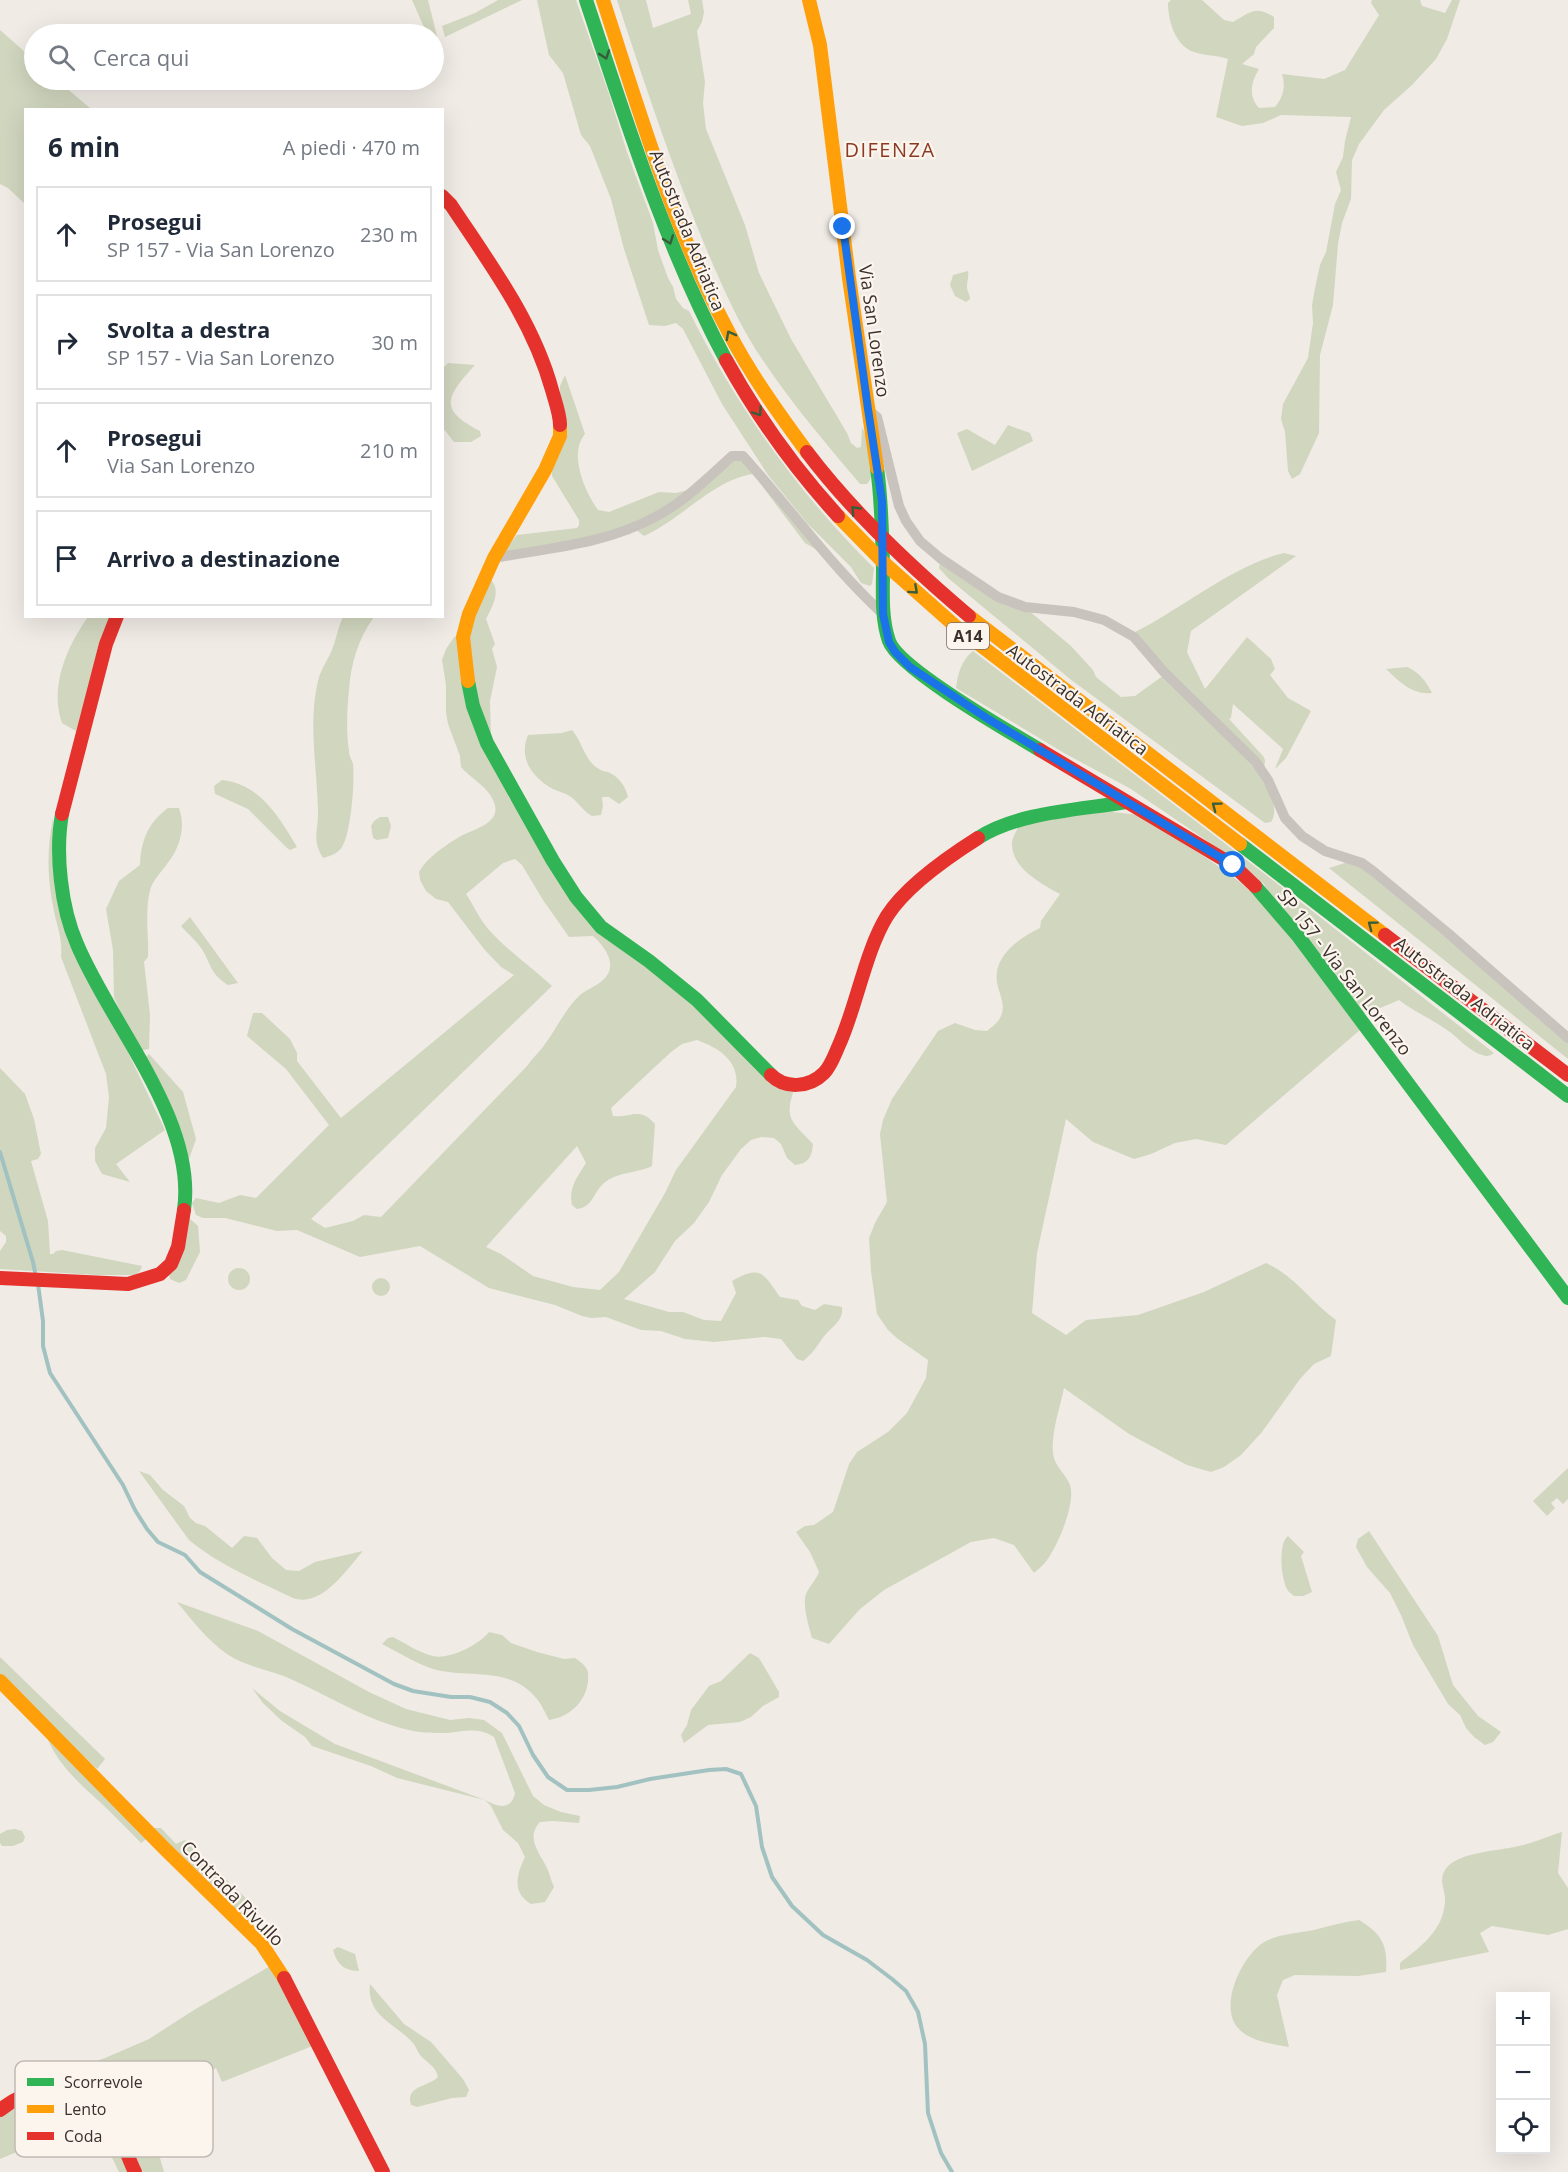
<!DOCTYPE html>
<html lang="it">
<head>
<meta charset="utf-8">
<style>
  :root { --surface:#fff; --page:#f6f6f7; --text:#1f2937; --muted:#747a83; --line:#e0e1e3 }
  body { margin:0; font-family:"Open Sans",sans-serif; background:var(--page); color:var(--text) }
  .controls { position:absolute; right:18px; bottom:18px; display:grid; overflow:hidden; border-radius:0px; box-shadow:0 6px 24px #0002 }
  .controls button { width:54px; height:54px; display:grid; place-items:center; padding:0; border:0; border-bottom:2px solid var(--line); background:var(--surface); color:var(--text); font:30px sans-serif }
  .stop { position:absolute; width:18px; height:18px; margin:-14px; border:4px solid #1a73e8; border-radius:50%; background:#fff }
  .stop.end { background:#1a73e8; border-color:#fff; box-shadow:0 2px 6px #0008 }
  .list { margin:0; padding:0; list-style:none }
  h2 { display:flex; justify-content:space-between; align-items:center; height:78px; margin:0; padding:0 24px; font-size:26px }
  h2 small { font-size:20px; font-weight:400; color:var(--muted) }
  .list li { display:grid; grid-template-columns:39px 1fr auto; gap:18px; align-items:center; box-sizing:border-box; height:96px; margin:0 12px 12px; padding:0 12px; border:2px solid var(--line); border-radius:0px }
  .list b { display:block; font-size:22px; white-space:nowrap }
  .list p { margin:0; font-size:20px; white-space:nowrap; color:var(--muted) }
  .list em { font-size:20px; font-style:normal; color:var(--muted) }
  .icon { flex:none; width:33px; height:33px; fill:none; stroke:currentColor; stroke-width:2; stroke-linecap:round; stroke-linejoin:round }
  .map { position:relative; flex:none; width:1568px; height:2172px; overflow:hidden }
  .search { position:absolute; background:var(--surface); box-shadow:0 6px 24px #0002; left:24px; top:24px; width:420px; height:66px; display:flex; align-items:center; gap:15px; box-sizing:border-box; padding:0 21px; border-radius:33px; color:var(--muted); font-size:22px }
  .panel { position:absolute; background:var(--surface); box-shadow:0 6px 24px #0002; left:24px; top:108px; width:420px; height:510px; border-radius:0px }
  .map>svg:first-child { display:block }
  .green { fill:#d1d6bf; fill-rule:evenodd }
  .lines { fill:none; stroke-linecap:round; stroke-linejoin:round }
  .stream { stroke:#a1c2c1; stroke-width:4 }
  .street { stroke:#c9c3be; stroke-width:10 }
  .fast { stroke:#30b455; stroke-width:14 }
  .slow { stroke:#ff9f0a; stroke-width:14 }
  .jam { stroke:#e5322d; stroke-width:14 }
  .oneway { stroke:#375e3a }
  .route { stroke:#1a73e8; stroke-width:8 }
  .labels { text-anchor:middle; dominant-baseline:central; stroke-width:4.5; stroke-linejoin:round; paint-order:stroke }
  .shield { fill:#fbf5ee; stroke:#756b66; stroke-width:1.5 }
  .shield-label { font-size:16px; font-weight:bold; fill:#3b302b }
  .street-label { font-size:18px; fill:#3b302b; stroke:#fbf5ee }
  .neighbourhood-label { font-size:20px; letter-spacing:1.5px; fill:#8c3b22; stroke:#fbf5ee }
  .key { fill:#fbf5ee; stroke:#c1bab4; stroke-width:1.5 }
  .key-label { font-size:16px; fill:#3b302b }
</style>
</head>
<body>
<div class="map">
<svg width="1568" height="2172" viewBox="0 0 1568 2172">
  <rect width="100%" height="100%" fill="#f0ebe5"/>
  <g class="green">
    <polygon points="412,0 428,0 437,36 436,38 434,39 434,34 427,34"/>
    <polygon points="498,0 522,0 445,37 442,26 475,13"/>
    <path d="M537 0H576L608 91 627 152 653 223 658 250 668 278 673 287 676 299 683 308 689 311C736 406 798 493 874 568L872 584 870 586 861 583 851 567 807 523 768 475 722 404 683 329 676 323 665 326 649 325 624 249 611 199 590 146 581 135 563 73 549 55Z"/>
    <path d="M617 0H646L653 28 691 14 688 0H702L704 12 702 22 697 31 705 82 703 103 706 129 745 225 759 273 791 339 847 433 851 443 857 448 861 447 862 427C869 441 879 471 867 484H860C827 445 793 405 764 362 741 329 724 290 708 253 673 170 645 85 617 0Z"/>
    <path d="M1171 0H1202L1224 20 1233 22C1250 12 1256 5 1274 17V28L1256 47 1254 54 1242 64 1259 69C1251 82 1248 96 1259 108L1275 107C1283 97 1286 87 1282 74L1324 79 1345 70 1379 15 1371 3 1372 0H1420L1422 6 1445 13 1452 0H1460L1447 39 1436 59 1412 85 1384 110 1359 144 1352 160 1351 199 1342 223 1338 244 1333 305 1320 355 1319 433 1300 474 1292 479 1288 471 1285 432 1281 419 1283 404 1308 358 1313 323 1312 305 1315 288 1320 265 1326 252 1335 204 1341 190 1336 172 1343 157 1345 141 1351 117 1281 115 1263 123 1242 126 1216 117 1228 59C1217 55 1205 56 1194 52 1175 46 1168 20 1168 3Z"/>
    <polygon points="0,30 34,60 34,80 57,80 91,109 26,110 25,204 8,188 0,184"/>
    <path d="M968 271C969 277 967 281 967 287 967 292 970 294 970 299L966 302 955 296 950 285 953 275Z"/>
    <path d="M448 363 475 365C447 396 437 409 480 431L481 436 471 442H454L443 428V368Z"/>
    <path d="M565 375 585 434C568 454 585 492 598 510L609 512 659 492 676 493 688 490 652 515 610 533 502 554 517 535 577 528 579 525V520L552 476V465L560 421V386Z"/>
    <polygon points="1008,425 1030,433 1033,441 972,471 957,433 967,429 995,445"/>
    <path d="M732 460H742L822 553 805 543 753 474C713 480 682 519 644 536L635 529Z"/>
    <path d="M1284 553 1296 556 1191 631 1187 652 1205 689 1247 637 1271 659 1275 669 1270 675 1288 698 1311 711 1286 758 1275 769 1283 749 1233 704 1231 718 1229 719 1263 756 1265 760 1264 770 1172 676 1135 632C1183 608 1233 565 1284 553Z"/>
    <path d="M940 561 1028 610 1071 646 1093 670 1096 677 1121 697 1135 696 1164 675C1187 698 1294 789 1271 822L1265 823 1070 679 948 578 939 568Z"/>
    <path d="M488 577C503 589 493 605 486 619L495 644 492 649 497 667 490 701 491 737 478 711 467 628Z"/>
    <path d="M88 617H110L76 731 62 723C49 687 67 646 88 617Z"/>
    <path d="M343 617H374C358 639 351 663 349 690 347 710 346 732 349 751 349 756 352 760 353 764 355 781 351 833 342 847 337 854 330 856 323 858 311 839 319 829 318 810 317 768 308 722 318 681 321 668 329 659 333 647 337 637 338 627 343 617Z"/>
    <path d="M455 636 460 643 509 798 614 939 794 1090C783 1120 794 1123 813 1144 812 1157 808 1164 795 1165L787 1158 781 1144 774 1138 761 1137 751 1140 741 1149 722 1175 709 1202 694 1223 675 1241 655 1272 624 1299 669 1312H683L704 1320 721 1321 736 1293 732 1281C761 1264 764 1274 780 1297L798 1300 802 1306 815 1310 824 1304 842 1307C844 1322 829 1328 822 1339 815 1349 813 1353 803 1361L797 1359 781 1339 765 1337 714 1342 685 1339 661 1331 641 1330 606 1317 591 1318 582 1316 555 1305 489 1288 420 1246 360 1257 297 1230 277 1231 225 1218H203L196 1215 192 1203 196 1198 219 1203 240 1195 256 1198 329 1125 286 1069 247 1036 253 1013H262L290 1039 297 1053V1061L341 1118 514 975 501 967 484 949 448 902 436 899 426 891 420 880 419 872C427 857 446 845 461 836 475 828 504 823 493 800 487 786 470 778 461 767L460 756 448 724 446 712V685L442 660 446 649ZM515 859 522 865 543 900 569 937 593 936C601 943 612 956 610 968 607 983 590 987 580 995 565 1009 557 1028 545 1044 540 1052 533 1057 528 1065L381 1217 364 1215 353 1221 325 1228 311 1219 552 986C532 967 508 951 489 930 480 920 474 906 466 894L503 863ZM697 1040C719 1048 740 1061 736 1087L676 1170 665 1193 619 1272 600 1290 573 1287 533 1276 501 1254 486 1247 577 1146 586 1163C578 1176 568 1188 572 1205L577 1209C593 1207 593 1193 603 1184 617 1171 636 1174 652 1166L655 1124C639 1106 632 1118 613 1116L611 1108 671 1052 682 1044Z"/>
    <path d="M973 651 1270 878 1494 1053C1491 1055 1490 1056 1486 1056 1470 1053 1459 1038 1447 1030 1432 1019 1414 1012 1399 1000L1371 1012 1362 1013 1270 894 1264 884 1238 862 1131 789 1064 753 956 688C958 673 961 661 973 651Z"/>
    <path d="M1407 667C1419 672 1426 681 1432 693 1412 695 1400 682 1386 669Z"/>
    <path d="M572 730C582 741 585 762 599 769 601 771 605 771 608 772 619 777 625 785 628 797L619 804 609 797H602L603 806 601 815 592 816C583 811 579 803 571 797 566 793 559 792 553 789 533 778 518 759 528 735L562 733Z"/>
    <path d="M222 780C260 784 279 817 297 847L290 850 287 848 248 809 215 794 214 786Z"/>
    <path d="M168 808H179C186 827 180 848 167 864 161 872 155 878 151 887 144 909 149 935 148 957L144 962 150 1015 149 1049 138 1051 114 997 113 950 106 909 119 881 140 865C141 840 148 823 168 808Z"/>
    <path d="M1103 811 1140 815 1208 859 1240 882 1260 901 1289 936 1360 1030 1226 1145 1196 1139 1175 1143 1151 1154 1134 1159 1093 1142 1066 1119 1037 1253 1032 1313 1066 1335 1086 1320 1138 1315 1204 1292 1266 1263C1295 1276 1311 1302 1336 1320L1331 1356 1314 1364 1300 1379 1262 1432 1241 1455 1224 1467 1211 1472 1187 1465 1129 1434 1064 1388C1060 1408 1051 1432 1053 1453 1054 1466 1066 1474 1070 1485 1076 1503 1058 1545 1047 1560 1044 1565 1038 1569 1034 1573L1014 1545 994 1538 971 1542 884 1590 860 1609 829 1644 812 1638C809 1627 802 1605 806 1594 809 1587 816 1580 819 1572L810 1552 796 1532 805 1526 814 1525 833 1512 849 1464 857 1452 888 1432 907 1413 926 1378 928 1360 898 1339 888 1330 877 1314 871 1271 869 1238 875 1223 887 1202 880 1134 883 1120 892 1099 938 1031 955 1023 975 1030 987 1031C991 1027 998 1023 1000 1018 1007 1005 999 995 997 982 993 956 1019 938 1040 928L1041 921 1060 894C1042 884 1011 868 1012 843 1012 838 1017 830 1019 825Z"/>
    <polygon points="380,817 388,817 391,826 388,838 377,840 373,838 371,826 374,821"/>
    <path d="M53 818 57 881 110 1015 165 1130 116 1164 130 1182 102 1174 95 1161V1148L106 1128 109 1097 106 1074 61 957C63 937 56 925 53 906 47 876 47 849 53 818Z"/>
    <polygon points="1348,862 1356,863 1568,1039 1568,1059 1329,868"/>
    <path d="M190 917 238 983 228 985C211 974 212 967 203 951 198 942 188 934 181 926Z"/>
    <polygon points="149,1054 183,1092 196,1139 189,1159 145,1058"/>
    <polygon points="0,1068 25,1094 34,1119 41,1154 38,1159 31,1161 48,1221 50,1254 53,1254 56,1251 62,1250 142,1266 140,1271 135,1275 96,1275 0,1269 0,1251 6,1242 6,1236 0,1231"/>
    <polygon points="189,1218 198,1226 200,1252 186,1280 179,1283 170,1279 168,1271"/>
    <circle cx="239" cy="1279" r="11"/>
    <circle cx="381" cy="1287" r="9"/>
    <polygon points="1568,1468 1568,1499 1563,1504 1557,1498 1551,1503 1555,1508 1547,1516 1533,1501"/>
    <path d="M139 1471 150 1475 163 1490 184 1506 190 1518 196 1523 205 1526 232 1548 244 1536 257 1538 272 1558 286 1570 299 1571 315 1562 363 1551C346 1570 322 1608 293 1598 258 1581 219 1565 189 1540Z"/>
    <polygon points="1369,1531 1438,1636 1453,1685 1478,1716 1501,1732 1493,1742 1485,1745 1474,1737 1466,1728 1460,1715 1448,1704 1413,1645 1401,1615 1390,1593 1367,1567 1356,1547 1358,1539"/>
    <path d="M1288 1536 1304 1552 1301 1556 1312 1592 1303 1596H1294C1291 1593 1288 1592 1287 1589 1281 1578 1278 1543 1288 1536Z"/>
    <path d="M177 1602 258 1631 369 1692 406 1709 450 1720 469 1718 484 1720 502 1733 533 1796 544 1805 561 1812 580 1816 579 1823 553 1821 540 1822C525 1838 540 1853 547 1868 550 1874 551 1881 554 1887L545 1902 531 1904C511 1892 517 1874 525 1857L518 1843 503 1830 491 1806 485 1800 397 1778 371 1766 312 1746 305 1737 282 1721 263 1703 252 1688 280 1711 335 1744 485 1800C498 1807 511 1811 515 1793L494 1737C477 1726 463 1732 445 1733 434 1733 420 1733 409 1730 369 1721 332 1698 295 1681 273 1670 248 1668 227 1654 207 1640 192 1620 177 1602Z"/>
    <path d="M489 1632 502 1635 511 1643 537 1652 564 1659 575 1658C579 1661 584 1664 586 1668 589 1672 588 1677 588 1682 585 1703 569 1717 549 1720 545 1713 542 1705 537 1699 510 1665 469 1679 433 1669 415 1663 398 1652 382 1644L388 1638 393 1637C405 1643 419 1653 433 1656 449 1660 479 1645 489 1632Z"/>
    <polygon points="750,1653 759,1658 779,1692 779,1697 763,1706 751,1717 740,1722 708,1725 684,1743 681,1735 687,1725 691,1710 709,1686 721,1681"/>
    <polygon points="0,1657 105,1759 97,1769 0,1676"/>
    <path d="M46 1735 149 1837 141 1843C128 1830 115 1816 101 1803 79 1783 57 1764 46 1735Z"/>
    <polygon points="154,1828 161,1828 176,1844 185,1840 254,1906 254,1928"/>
    <polygon points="15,1829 22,1831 25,1837 23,1842 13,1846 2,1846 0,1843 0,1834 7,1830"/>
    <path d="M1562 1832 1558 1873 1568 1888V1929L1548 1935 1492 1926 1480 1933 1489 1952 1400 1970V1963C1421 1946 1443 1931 1445 1902 1446 1890 1438 1882 1445 1870 1456 1851 1503 1851 1523 1845 1536 1842 1548 1836 1562 1832Z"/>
    <path d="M1359 1920C1382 1934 1388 1945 1386 1972L1358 1976 1295 1975 1283 1980 1277 1995 1289 2047C1273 2044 1249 2041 1238 2028 1218 2006 1242 1954 1266 1941 1280 1934 1299 1933 1314 1930 1329 1926 1344 1922 1359 1920Z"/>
    <path d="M338 1947 355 1954 359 1971C345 1971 337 1965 333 1950Z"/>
    <path d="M272 1965 315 2045 222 2082 216 2068 154 2099C140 2119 148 2124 156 2143 159 2153 161 2163 164 2172H143L130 2144 89 2081 73 2069 105 2058 149 2039 194 2010Z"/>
    <path d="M370 1984 404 2024 431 2042 463 2079 469 2090 466 2097 452 2098 417 2107 411 2105C405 2086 428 2087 438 2077 436 2066 427 2063 420 2055 417 2051 416 2046 413 2043 395 2023 366 2016 370 1984Z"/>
    <path d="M78 2086 94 2098 132 2172H119L101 2135 94 2126 85 2123 0 2159V2117C21 2099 51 2090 78 2086Z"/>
  </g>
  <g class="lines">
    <g class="stream">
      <polyline points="0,1152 33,1262 36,1277"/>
      <polyline points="38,1284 43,1321 43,1346 50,1373 123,1485 135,1510 147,1529 158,1542 185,1555 200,1572 292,1629 394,1684 413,1691 451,1697 470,1697 490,1702 507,1713 519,1726 533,1755 548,1777 567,1790 589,1790 617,1787 650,1779 709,1770 726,1769 741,1774 756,1806 762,1847 772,1877 792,1906 823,1935 867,1960 892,1979 906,1991 918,2012 925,2044 928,2113 941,2153 952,2172"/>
    </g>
    <g class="street">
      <polyline points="871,412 877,417 899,506 906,521 920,541 940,558 998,597 1025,607 1074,612 1104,620 1134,637 1164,672 1255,761 1268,780 1285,818 1302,836 1325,851 1362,863 1373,871 1449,934 1568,1038"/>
      <path d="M494 558C549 548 607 544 657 516 685 501 709 477 732 456H743C790 508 831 566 883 614"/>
    </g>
    <g class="fast">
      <path d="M586 0C627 123 665 246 726 360"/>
      <path d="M877 468C882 502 882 535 883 569 883 592 881 618 889 641 899 669 1010 732 1040 750"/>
      <polyline points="468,681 473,706 487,743 553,861 576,897 601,927 649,961 697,1000 771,1075"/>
      <path d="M62 814C55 853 61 908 77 944 110 1024 197 1120 184 1210"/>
      <path d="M978 838C1018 812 1079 810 1126 802"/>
      <polyline points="1240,844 1568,1096"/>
      <polyline points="1255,886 1298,936 1568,1298"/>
    </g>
    <g class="slow">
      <path d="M603 0C640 113 673 228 729 333 751 375 779 414 807 452"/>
      <polyline points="809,0 820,45 849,278 877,468"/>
      <polyline points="838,516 883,562 954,625 1240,844"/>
      <polyline points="969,616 1385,935"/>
      <polyline points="468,681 463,637 469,614 494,558 545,470 560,436 560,425"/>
      <polyline points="0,1681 165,1849 261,1943 284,1978"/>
    </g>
    <g class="jam">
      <path d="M442 196 451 205C490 264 533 321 552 390 555 401 560 414 560 425"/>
      <path d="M726 360C757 416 795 469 838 516"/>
      <path d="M807 452C853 513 911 567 969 616"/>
      <polyline points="1040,750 1233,865 1255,886"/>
      <polyline points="62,814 106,644 117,616"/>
      <polyline points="1385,935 1568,1075"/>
      <path d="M771 1075C785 1089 809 1088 824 1073 831 1066 835 1054 839 1045 857 1005 865 952 887 916 906 886 948 857 978 838"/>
      <polyline points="0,1278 128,1284 160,1274 171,1264 178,1247 184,1210"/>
      <polyline points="284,1978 383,2172"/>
      <path d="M0 2110C15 2098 32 2091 50 2086 59 2083 71 2079 81 2083 110 2094 122 2146 135 2172"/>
    </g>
  </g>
  <defs><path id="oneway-chevron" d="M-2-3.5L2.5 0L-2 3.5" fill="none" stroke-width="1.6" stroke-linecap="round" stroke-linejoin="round" transform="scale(1.5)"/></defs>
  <g class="oneway">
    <use href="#oneway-chevron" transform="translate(605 55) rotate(71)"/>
    <use href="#oneway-chevron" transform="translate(669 240) rotate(69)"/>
    <use href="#oneway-chevron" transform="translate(730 335) rotate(-118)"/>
    <use href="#oneway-chevron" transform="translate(758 412) rotate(56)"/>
    <use href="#oneway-chevron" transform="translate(855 510) rotate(-133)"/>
    <use href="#oneway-chevron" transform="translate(914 590) rotate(42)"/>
    <use href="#oneway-chevron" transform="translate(1216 806) rotate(-143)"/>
    <use href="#oneway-chevron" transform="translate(1372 925) rotate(-143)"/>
  </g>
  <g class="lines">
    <polyline class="route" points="843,227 868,409 882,501 883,614 889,642 895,652 910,667 988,719 1233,865"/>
  </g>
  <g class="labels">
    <rect class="shield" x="947" y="623" width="42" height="26" rx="4.5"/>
    <g class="shield-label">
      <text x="968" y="636">A14</text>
    </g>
    <g class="street-label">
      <text transform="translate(688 230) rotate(68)">Autostrada Adriatica</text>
      <text transform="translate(875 331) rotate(82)">Via San Lorenzo</text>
      <text transform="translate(1078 699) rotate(37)">Autostrada Adriatica</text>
      <text transform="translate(1345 972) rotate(52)">SP 157 - Via San Lorenzo</text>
      <text transform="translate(1465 993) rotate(38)">Autostrada Adriatica</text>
      <text transform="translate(233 1893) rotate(46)">Contrada Rivullo</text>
    </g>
    <g class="neighbourhood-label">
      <text x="890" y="149">DIFENZA</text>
    </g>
  </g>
  <rect x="15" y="2061" width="198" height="96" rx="9" class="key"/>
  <rect x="27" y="2078" width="27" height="8" fill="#30b455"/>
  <rect x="27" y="2105" width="27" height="8" fill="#ff9f0a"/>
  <rect x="27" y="2132" width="27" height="8" fill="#e5322d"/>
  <g class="key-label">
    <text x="64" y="2088">Scorrevole</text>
    <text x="64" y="2115">Lento</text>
    <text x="64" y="2142">Coda</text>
  </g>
</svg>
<div class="controls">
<button>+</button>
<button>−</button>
<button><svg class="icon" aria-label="locate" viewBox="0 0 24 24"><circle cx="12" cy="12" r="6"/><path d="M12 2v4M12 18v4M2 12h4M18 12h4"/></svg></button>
</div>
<div class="stop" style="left:1233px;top:865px"></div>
<div class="stop end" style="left:843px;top:227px"></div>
<div class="search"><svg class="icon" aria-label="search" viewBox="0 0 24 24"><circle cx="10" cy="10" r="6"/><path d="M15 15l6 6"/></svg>Cerca qui</div>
<section class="panel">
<h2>6 min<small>A piedi · 470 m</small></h2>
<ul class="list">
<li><svg class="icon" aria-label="ahead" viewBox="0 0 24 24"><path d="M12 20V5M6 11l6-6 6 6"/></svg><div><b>Prosegui</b><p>SP 157 - Via San Lorenzo</p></div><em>230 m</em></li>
<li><svg class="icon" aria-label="right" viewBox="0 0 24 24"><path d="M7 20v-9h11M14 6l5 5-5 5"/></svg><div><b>Svolta a destra</b><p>SP 157 - Via San Lorenzo</p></div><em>30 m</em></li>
<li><svg class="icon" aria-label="ahead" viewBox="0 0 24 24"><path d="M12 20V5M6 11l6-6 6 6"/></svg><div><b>Prosegui</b><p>Via San Lorenzo</p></div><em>210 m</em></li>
<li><svg class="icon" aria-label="arrive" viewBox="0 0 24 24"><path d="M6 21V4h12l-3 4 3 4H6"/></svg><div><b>Arrivo a destinazione</b></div></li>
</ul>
</section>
</div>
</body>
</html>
